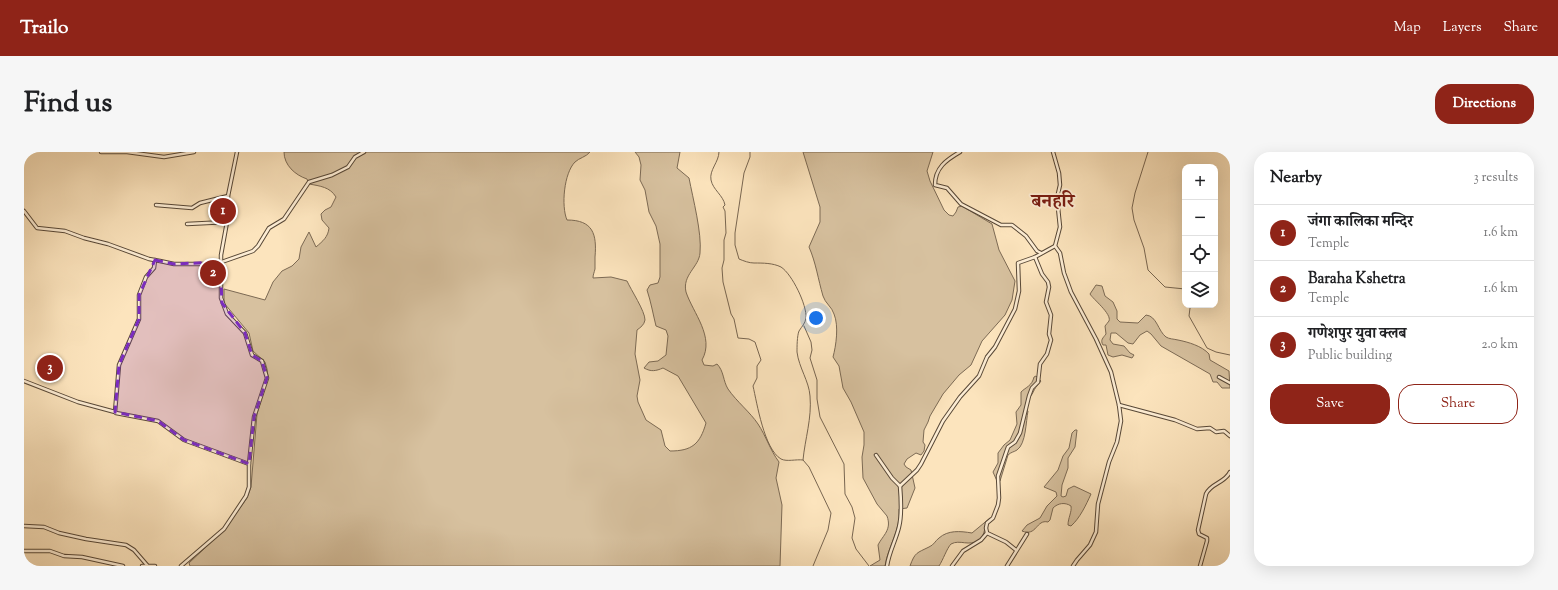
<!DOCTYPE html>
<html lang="en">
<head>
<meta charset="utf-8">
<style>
  :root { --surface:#fff; --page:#f6f6f6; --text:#202124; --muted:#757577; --line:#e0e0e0; --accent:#8f2418 }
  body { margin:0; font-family:"Sorts Mill Goudy","Noto Serif Devanagari",serif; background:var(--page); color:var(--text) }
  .controls { position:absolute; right:12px; top:12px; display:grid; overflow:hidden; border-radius:8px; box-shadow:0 4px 16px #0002 }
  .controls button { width:36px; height:36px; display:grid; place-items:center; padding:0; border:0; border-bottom:1px solid var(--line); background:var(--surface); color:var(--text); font:20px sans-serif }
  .you { position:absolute; left:792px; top:166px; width:14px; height:14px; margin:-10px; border:3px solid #fff; border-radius:50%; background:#1a73e8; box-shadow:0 0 0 6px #1a73e833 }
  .badge { display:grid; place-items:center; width:26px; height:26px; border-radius:50%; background:var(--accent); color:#fff; font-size:13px; font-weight:700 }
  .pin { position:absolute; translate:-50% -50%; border:2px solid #fff; box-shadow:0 1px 4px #0006 }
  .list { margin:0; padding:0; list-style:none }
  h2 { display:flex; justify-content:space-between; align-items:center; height:52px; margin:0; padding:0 16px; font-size:17px }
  h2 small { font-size:13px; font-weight:400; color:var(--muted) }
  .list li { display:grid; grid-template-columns:26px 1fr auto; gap:12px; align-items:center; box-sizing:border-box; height:56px; padding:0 16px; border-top:1px solid var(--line) }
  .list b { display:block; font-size:15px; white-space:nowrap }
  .list p { margin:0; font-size:13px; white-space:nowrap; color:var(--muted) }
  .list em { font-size:13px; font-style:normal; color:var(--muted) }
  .actions { display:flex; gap:8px; padding:12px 16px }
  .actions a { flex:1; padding:9px 0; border:1px solid var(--accent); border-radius:16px; text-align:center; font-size:14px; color:var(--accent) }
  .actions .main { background:var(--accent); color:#fff }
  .icon { flex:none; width:22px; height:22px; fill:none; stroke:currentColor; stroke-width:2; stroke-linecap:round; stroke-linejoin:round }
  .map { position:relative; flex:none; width:1206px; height:414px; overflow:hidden; border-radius:16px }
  header { display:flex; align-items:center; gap:24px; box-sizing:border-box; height:56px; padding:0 20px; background:var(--accent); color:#fff }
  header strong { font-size:19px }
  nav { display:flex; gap:22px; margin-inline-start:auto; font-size:14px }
  .intro { display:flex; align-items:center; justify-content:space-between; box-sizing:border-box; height:96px; padding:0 24px }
  h1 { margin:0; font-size:28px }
  .button { padding:10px 18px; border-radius:16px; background:var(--accent); color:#fff; font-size:14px; font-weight:700 }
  main { display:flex; gap:24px; padding:0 24px }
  aside { flex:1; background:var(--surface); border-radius:16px; box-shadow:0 4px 16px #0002 }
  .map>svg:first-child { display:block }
  .green { fill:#d7c19f; stroke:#7c6a54 }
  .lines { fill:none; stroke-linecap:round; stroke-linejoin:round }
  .stream { stroke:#786651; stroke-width:1 }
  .minor-casing { stroke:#584837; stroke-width:4.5 }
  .minor { stroke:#fdedd4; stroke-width:2.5 }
  .marked { fill:#7b2cbf; fill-opacity:0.2; stroke:#7b2cbf; stroke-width:3; stroke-dasharray:8 5; stroke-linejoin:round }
  .labels { text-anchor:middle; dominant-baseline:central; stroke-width:3.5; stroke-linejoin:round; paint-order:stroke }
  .quarter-label { font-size:19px; font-weight:bold; fill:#7a1f14; stroke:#fdedd4 }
</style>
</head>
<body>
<header>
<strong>Trailo</strong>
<nav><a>Map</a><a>Layers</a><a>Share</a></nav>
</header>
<div class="intro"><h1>Find us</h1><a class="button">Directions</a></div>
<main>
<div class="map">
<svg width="1206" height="414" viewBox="0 0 1206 414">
  <rect width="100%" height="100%" fill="#fce4bd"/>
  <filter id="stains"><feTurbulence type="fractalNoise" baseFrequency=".005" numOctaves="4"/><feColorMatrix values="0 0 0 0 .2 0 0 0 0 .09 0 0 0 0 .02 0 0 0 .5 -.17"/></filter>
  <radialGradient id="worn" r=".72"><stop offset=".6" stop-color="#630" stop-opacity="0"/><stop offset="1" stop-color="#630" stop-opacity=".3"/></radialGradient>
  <g class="green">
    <path d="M260 0H566C562 5 555 6 551 10 540 21 537 54 543 68 569 68 573 82 571 105 571 109 571 113 571 117 570 121 569 123 569 126L587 125 603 129C607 138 621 159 621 168 620 173 617 175 613 178L611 202 616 228 613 244 614 250 622 268 637 278 641 294 646 299C668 299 676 292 682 271L654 224 639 216C632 219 627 220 620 216L625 210 634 209 642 203 644 184 642 178 632 174C629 162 627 150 623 138L626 133 634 131 636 125V92L632 74 625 60 621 38 616 28 617 13 615 5 611 0H656L653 16 665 26C669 47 678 81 676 101 675 115 658 123 662 140 669 161 691 185 678 208L680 213 689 214 693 212C700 219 699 229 704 237 713 250 726 260 734 272 742 284 746 298 755 310L752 326 758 353 756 414H166L165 411 200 378 223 346 227 335 233 262 244 225 243 217 241 210 229 199 225 181 200 151V137L241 148 249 130 258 119 268 114 275 107 277 95 285 80 292 95C299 89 304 85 305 76L298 68 297 62 301 58 307 55 312 45C306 35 296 34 285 32L283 27C271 23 260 13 260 0Z"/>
    <path d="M779 0H909L903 19 906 29 920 58 925 63 929 64 932 60 934 55 938 54 968 72 975 98 991 129 988 148 981 163 958 189 947 213 935 223 919 242 906 264 904 270 900 278 899 290 901 293 900 299 897 303 892 301 883 307 880 312 882 315 887 318 891 336 883 356 875 357C877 378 864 394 861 414H846L856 408 854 393C859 383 868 378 863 364L853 352 839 326 838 305 840 293V280L827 250 819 236 815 214 809 205C812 194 815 174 810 162 808 155 801 151 799 144 794 127 792 111 785 95L796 70V55Z"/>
    <path d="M1072 133 1078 134 1081 144 1089 150 1093 159V167L1096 170 1114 171 1122 163C1133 164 1134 179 1142 185 1145 187 1150 187 1154 188 1164 190 1178 194 1185 202L1186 208 1205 219 1206 236H1198L1193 230H1189L1186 222 1137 194 1127 182 1123 179 1116 183 1109 192 1104 191 1092 181H1087L1086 188 1089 192 1100 194 1106 201 1110 203 1108 206 1098 203 1089 205 1084 203 1082 193H1079C1076 188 1079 186 1082 182L1081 174C1082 172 1084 171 1085 169 1088 162 1069 147 1066 142Z"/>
    <path d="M1012 224 1017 229C1016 231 1014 232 1013 234 1009 238 1009 244 1003 247L1001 257 1004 259C1002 269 1002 292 993 298 990 300 987 300 984 303L976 329H973L969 320 974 311V301L980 293 986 288 993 272 992 260 997 253V240C1002 235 1008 234 1010 225Z"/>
    <path d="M1051 278H1053L1051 295 1044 306V316L1038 333 1037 344 1039 345 1042 344 1044 337 1050 334 1067 342C1062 353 1056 366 1047 374L1044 373C1044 366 1048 360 1047 354 1041 350 1034 351 1029 356L1026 368 1024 370C1012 367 1013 385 998 379L1003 373 1016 366 1023 354 1033 344 1032 340 1020 335 1034 318 1039 304 1045 296 1048 281Z"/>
    <path d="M966 366V367C959 374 962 383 955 388 945 395 936 387 927 392 923 396 919 408 915 414H886C891 400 893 401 905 395 910 393 911 389 915 386 924 378 936 379 948 381Z"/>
  </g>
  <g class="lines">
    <g class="stream">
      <path d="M695 0C695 10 685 18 687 28 689 38 699 43 701 53L699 55 701 59 702 81 700 88V108L698 116 699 130 707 162 710 167 714 186 725 187 731 190 737 208 733 214V226L729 234C733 251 740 297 757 307 763 310 772 307 779 308"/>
      <path d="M726 0V5L720 21 711 81V93L715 107C720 109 725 111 730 111 739 111 749 111 757 115 768 122 783 153 782 166 781 172 778 174 775 179 773 184 773 195 773 200 775 216 785 229 786 244 788 266 781 287 779 308L785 315 807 361 804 378 789 414"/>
      <polyline points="1124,0 1111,41 1108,56 1110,68 1120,96 1124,118 1141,135 1161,137"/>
      <polyline points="1170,153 1166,156 1165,164 1183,196 1192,200 1206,203"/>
      <polyline points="780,174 787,190 788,198 786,206 793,228 793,247 796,265 820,312 821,342 828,355 831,366 828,386 832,397 845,414"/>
    </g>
    <defs>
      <g id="minor">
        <polyline points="77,0 103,0 140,5 170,0"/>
        <path d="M936 0C922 8 911 16 911 33L923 36 937 52 977 73H988L1002 84 1013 99 1017 101"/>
        <polyline points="1029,0 1035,21 1036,33 1033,46 1036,75 1031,94 1036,101 1040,121 1047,140 1072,187 1087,220 1095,253 1097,269 1093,290 1085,310 1074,352 1072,380 1066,393 1053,408 1049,414"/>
        <polyline points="132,53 168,56 176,51 204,44"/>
        <polyline points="0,59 13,76 41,79 60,86 84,92 125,107 136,109 150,112 192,112 229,99 234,94 245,76 260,67 285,30 308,23 324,15 331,5 340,0"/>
        <polyline points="163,72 203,70"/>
        <polyline points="131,108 130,116 122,125 115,143 115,167 95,213 91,260 92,261 134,269 160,288 225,312"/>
        <polyline points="1195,225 1206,231"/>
        <polyline points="0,229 54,250 91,260"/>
        <polyline points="1095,253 1151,268 1173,277 1186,276 1192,280 1200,279 1206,284"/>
        <path d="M852 303 868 326 876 334C877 346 878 363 875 375 872 388 865 400 863 414"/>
        <polyline points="876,334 893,318 897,312 919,269 936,245 955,224 963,205 971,195 991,157 995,139 994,111 1011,105 1031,94"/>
        <polyline points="0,374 20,375 35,381 62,387 102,393 110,398 123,413"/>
        <polyline points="992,398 982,390 963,381 962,376 963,371 969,366 974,353 975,346 974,324 984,295 991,290 996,281 1005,244 1008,236 1014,230 1016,212 1023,202 1027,188 1025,182 1027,163 1022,150 1025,135 1024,130 1018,122 1011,105"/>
        <polyline points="0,399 26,399 40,404 58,405 99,414"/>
        <polyline points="118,414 131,414"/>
        <polyline points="157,414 200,377 222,344 225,335 225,312 230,265 243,226 238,209 228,203 221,181 203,162 197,146 197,103 203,70 204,44 213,0"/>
        <polyline points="928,414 939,399 957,388 963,381"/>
        <polyline points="983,414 1003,382"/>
        <path d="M1176 414 1183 389V386L1175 382 1174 378 1182 342C1187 331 1201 331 1206 320"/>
      </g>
    </defs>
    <use href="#minor" class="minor-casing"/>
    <use href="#minor" class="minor"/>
  </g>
  <path class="marked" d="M131 108 150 112 196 110 198 151 221 181 228 203 238 209 243 226 230 265 225 312 160 288 134 269 91 260 95 213 115 167V143Z"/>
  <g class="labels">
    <g class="quarter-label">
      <text x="1029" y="50">बनहरि</text>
    </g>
  </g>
  <rect width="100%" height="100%" filter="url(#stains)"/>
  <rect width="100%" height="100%" fill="url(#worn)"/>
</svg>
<div class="controls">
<button>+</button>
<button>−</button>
<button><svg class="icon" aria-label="locate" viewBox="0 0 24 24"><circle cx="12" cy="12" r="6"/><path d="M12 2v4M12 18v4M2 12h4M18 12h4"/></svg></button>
<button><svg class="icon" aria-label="layers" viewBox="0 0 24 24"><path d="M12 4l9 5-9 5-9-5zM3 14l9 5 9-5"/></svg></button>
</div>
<div class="you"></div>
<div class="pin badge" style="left:199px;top:59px">1</div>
<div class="pin badge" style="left:189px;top:121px">2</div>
<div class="pin badge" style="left:26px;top:216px">3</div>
</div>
<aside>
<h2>Nearby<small>3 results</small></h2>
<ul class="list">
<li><span class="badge">1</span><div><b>जंगा कालिका मन्दिर</b><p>Temple</p></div><em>1.6 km</em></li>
<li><span class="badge">2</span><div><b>Baraha Kshetra</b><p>Temple</p></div><em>1.6 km</em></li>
<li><span class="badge">3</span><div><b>गणेशपुर युवा क्लब</b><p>Public building</p></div><em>2.0 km</em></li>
</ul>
<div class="actions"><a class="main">Save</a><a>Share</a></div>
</aside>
</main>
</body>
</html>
